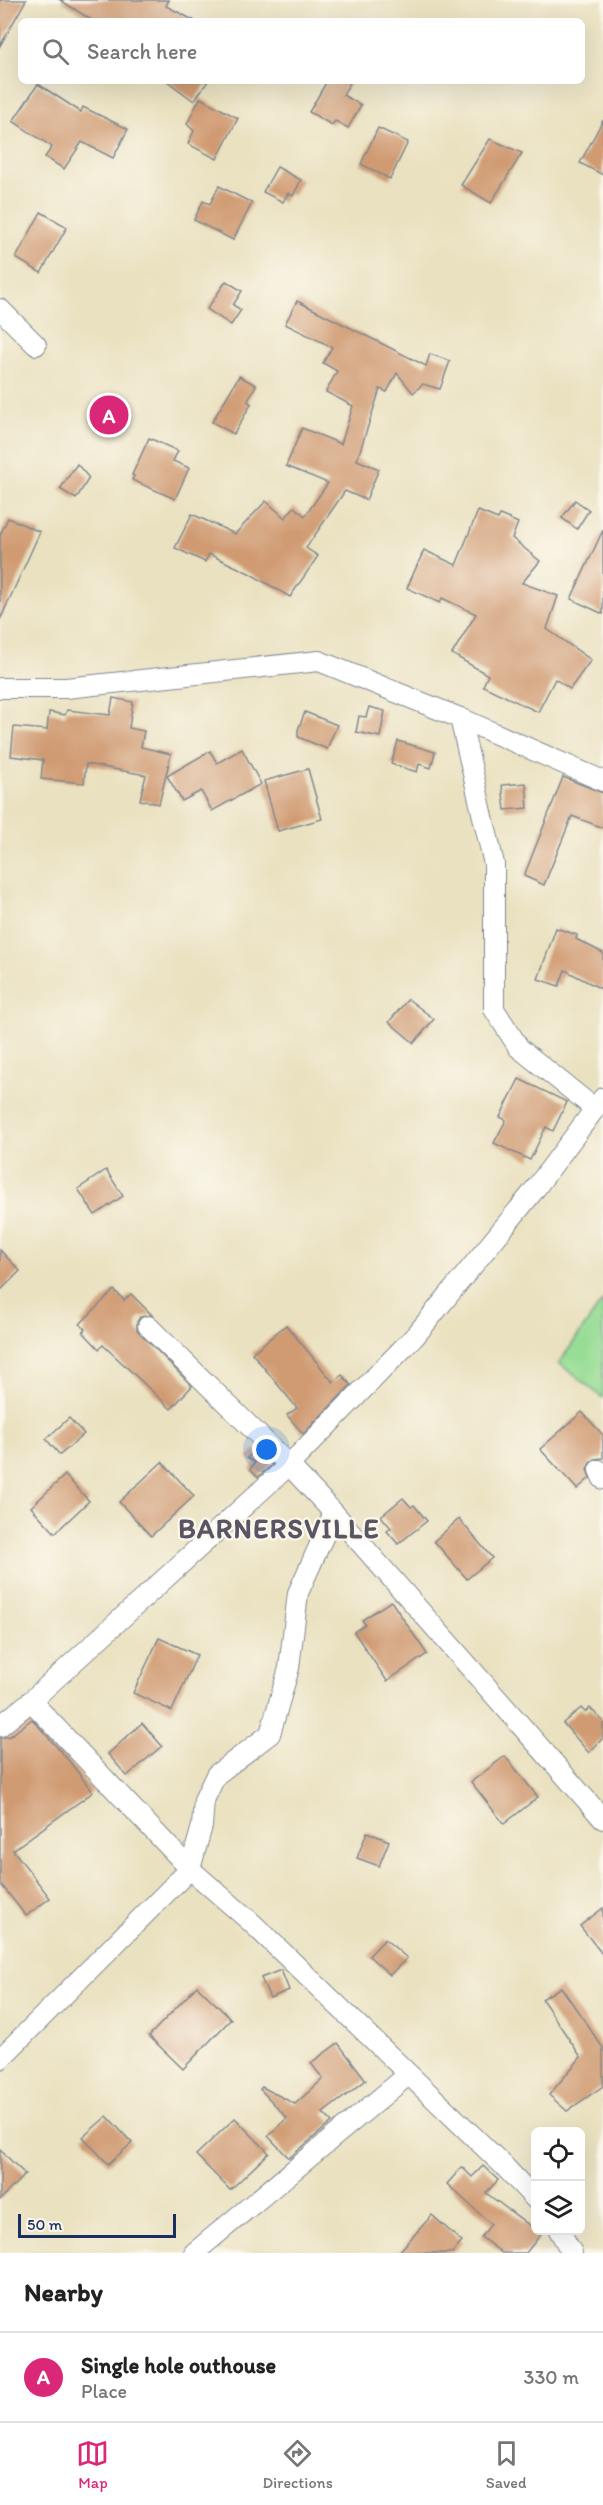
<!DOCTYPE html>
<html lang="en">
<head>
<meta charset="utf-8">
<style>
  :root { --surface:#fff; --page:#f2f2f2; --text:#222; --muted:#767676; --line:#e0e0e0; --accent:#db2777 }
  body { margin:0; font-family:Itim,sans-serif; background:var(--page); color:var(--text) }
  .controls { position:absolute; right:18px; bottom:18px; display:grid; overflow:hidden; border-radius:9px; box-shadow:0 6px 24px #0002 }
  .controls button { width:54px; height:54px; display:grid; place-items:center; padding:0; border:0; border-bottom:2px solid var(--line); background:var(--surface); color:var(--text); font:30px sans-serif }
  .scale { position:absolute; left:18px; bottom:15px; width:158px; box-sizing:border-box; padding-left:6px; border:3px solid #1b2f5e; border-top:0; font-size:16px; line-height:21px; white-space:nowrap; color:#1b2f5e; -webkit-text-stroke:4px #fbf7ec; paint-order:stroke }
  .you { position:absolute; left:267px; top:1450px; width:21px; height:21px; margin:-15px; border:4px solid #fff; border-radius:50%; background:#1a73e8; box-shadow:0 0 0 9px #1a73e833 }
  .badge { display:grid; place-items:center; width:39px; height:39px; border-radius:50%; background:var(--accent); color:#fff; font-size:20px; font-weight:700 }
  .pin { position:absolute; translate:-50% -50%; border:3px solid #fff; box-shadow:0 2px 6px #0006 }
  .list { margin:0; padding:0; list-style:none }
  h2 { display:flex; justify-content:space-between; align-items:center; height:78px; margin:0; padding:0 24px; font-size:26px }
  h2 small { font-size:20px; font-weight:400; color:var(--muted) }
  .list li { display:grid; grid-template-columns:39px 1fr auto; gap:18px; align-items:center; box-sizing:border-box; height:90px; padding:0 24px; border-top:2px solid var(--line) }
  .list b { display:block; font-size:22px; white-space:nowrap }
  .list p { margin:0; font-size:20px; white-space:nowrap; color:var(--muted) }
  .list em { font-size:20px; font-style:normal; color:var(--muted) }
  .icon { flex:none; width:33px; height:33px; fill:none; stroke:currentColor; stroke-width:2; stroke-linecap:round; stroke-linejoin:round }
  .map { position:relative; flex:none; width:603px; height:2253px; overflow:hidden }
  .search { position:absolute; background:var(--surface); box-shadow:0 6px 24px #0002; left:18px; right:18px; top:18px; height:66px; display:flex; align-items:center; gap:15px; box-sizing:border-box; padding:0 21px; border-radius:9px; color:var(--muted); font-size:22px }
  .sheet { height:168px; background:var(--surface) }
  nav { display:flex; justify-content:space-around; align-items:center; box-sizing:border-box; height:84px; border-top:2px solid var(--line); background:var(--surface); font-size:16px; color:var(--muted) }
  nav a { display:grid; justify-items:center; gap:3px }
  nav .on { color:var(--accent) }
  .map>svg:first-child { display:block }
  .green { fill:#98dd95; stroke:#5a867a; stroke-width:1.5 }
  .building { fill:#d09b73 }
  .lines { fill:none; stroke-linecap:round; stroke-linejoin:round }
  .minor-casing { stroke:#82888f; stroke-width:22 }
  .minor { stroke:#fff; stroke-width:20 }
  .labels { text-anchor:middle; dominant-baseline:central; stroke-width:4.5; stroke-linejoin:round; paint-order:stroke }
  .district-label { font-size:27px; font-weight:bold; letter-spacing:1.5px; fill:#5a5565; stroke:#fbf7ec }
</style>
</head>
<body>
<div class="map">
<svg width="603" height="2253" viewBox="0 0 603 2253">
  <rect width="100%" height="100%" fill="#fbf7ec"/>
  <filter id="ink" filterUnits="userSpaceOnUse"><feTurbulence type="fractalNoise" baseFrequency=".0167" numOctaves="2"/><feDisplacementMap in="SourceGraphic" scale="12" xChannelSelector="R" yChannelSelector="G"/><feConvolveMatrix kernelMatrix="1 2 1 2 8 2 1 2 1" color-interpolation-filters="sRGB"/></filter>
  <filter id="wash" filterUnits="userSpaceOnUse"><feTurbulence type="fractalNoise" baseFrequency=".008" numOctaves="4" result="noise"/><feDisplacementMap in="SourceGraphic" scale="24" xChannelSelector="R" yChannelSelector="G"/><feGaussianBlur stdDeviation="1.35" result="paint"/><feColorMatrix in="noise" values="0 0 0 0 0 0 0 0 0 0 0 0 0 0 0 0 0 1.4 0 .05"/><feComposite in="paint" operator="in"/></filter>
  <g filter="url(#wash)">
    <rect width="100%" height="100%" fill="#eae1c0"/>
    <polygon class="green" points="603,1300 603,1398 559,1363"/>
    <g id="blocks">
      <g class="building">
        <polygon points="0,0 26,0 0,46"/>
        <polygon points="60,0 169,0 166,6 195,21 93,21"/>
        <polygon points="167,81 208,81 194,101"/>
        <polygon points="327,81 351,81 343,95 361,105 348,128 335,121 332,125 309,112"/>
        <polygon points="38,84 81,112 83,107 128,129 113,158 82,142 64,169 45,157 52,147 13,121"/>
        <polygon points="200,98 238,118 217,159 188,144 194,131 187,124"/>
        <polygon points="603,120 603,175 580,163"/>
        <polygon points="378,128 408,142 390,179 361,164"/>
        <polygon points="490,139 522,153 491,203 461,185"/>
        <polygon points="277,167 301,180 293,196 288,193 283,202 263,192"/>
        <polygon points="219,186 252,203 233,240 194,220 203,201 210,204"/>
        <polygon points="41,212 67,227 41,273 16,258"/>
        <polygon points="226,281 242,291 233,305 241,310 231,325 207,309"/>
        <polygon points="297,301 426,366 430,354 450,361 440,389 423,384 413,393 397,373 387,392 380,389 357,460 379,469 366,500 345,491 306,548 318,556 290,597 249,573 209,554 205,562 175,548 192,514 235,534 266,501 285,518 294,507 305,516 328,483 286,466 302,428 341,444 353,406 326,392 337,371 323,363 332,347 285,324"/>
        <polygon points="239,376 256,385 248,401 251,404 234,434 212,422"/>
        <polygon points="149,438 178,451 173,461 189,468 175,499 132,480 134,476 132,475"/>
        <polygon points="77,464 89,478 76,499 60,489"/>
        <polygon points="575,500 589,510 577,529 562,518"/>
        <polygon points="478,511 498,519 500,515 518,523 512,538 540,561 522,583 558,596 547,629 591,660 570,689 555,679 538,712 483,686 488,675 452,654 476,614 442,598 440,603 407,588 424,550 456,565"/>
        <polygon points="8,518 40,532 0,620 0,535"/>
        <polygon points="603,530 603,614 571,599"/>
        <polygon points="113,698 133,702 129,728 144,731 141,747 171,754 159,804 140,800 146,775 86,764 84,783 41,779 43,760 11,756 14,727 47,730 49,712 65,715 67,710 110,715"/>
        <polygon points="369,707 385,711 380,737 356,732 359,716 366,717"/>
        <polygon points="305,712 337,725 327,749 298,737 298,730"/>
        <polygon points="398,741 435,752 431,768 419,764 417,772 391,764"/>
        <polygon points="242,749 261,784 212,811 201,791 182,801 167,776 210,751 217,763"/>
        <polygon points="308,769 322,819 278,831 264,781"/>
        <polygon points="563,777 603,793 603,828 572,816 544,885 524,876"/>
        <polygon points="526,783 528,808 505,810 502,785"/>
        <polygon points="556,928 577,935 576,939 603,953 603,990 565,970 559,986 538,979"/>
        <polygon points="408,999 434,1019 414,1043 389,1022"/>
        <polygon points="519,1079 567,1102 553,1131 546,1127 530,1160 494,1143 506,1120 500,1117"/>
        <polygon points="106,1170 123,1196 95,1215 78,1189"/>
        <polygon points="0,1250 20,1271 0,1291"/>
        <polygon points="114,1290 124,1300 131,1294 152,1315 140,1317 137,1322 137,1330 192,1386 171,1409 103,1345 99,1349 83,1332 85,1329 80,1324"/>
        <polygon points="286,1325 333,1382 342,1375 351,1385 303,1434 287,1415 297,1408 252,1353"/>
        <polygon points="582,1412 603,1435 603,1458 595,1459 590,1463 587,1469 590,1478 577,1489 540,1449"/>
        <polygon points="69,1418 84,1434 60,1455 46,1439"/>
        <polygon points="256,1449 272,1465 258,1477 250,1469 255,1463 247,1458"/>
        <polygon points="162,1462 194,1496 151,1536 119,1502"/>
        <polygon points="65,1475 89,1501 55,1533 31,1507"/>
        <polygon points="403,1498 411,1507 414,1505 427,1521 398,1544 387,1531 391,1528 381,1516"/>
        <polygon points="459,1519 492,1558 467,1579 434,1541"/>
        <polygon points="391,1601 427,1654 387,1681 354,1632 365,1624 362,1620"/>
        <polygon points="159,1638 197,1655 172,1711 133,1693"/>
        <polygon points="581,1708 585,1712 590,1708 603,1721 603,1738 589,1753 563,1723"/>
        <polygon points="32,1719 70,1762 93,1792 13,1850 50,1898 26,1916 0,1883 0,1738 10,1736"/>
        <polygon points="142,1723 162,1746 127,1776 108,1754"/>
        <polygon points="505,1756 538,1797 504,1824 471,1782"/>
        <polygon points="367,1832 389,1841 379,1866 357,1858"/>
        <polygon points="603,1908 603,1955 580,1926"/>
        <polygon points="385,1939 407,1958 390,1975 369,1956"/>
        <polygon points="281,1970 289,1990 270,1998 261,1978"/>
        <polygon points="197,1986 231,2019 183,2069 149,2036"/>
        <polygon points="561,1987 603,2048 603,2086 567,2111 549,2095 581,2057 542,1999"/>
        <polygon points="338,2043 366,2080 323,2113 332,2122 289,2158 268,2136 287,2118 260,2089 262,2087 295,2104 323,2079 311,2063"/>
        <polygon points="107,2116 132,2143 108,2164 83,2137"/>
        <polygon points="235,2118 269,2153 230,2190 196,2155"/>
        <polygon points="0,2150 25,2174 0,2200"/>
        <polygon points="483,2166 498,2180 486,2193 541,2234 526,2253 502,2253 481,2237 491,2224 447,2184 462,2167 472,2177"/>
        <polygon points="432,2215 462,2242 452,2253 398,2253"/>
      </g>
    </g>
  </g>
  <g filter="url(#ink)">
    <use href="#blocks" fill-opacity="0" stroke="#82888f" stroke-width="1.5"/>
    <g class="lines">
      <defs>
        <g id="minor">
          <polyline points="0,309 36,345"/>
          <polyline points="0,688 66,688 319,661 460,718 603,781"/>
          <polyline points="460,718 494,864 494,1009 519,1048 594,1108"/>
          <polyline points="599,1470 603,1479"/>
          <polyline points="334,1513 603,1819"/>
          <polyline points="31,1701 190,1869 252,1923 504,2166 536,2200"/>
          <polyline points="0,1726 31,1701 289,1465 416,1335 532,1193 603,1098"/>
          <polyline points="0,2059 190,1869 202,1826 204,1800 216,1775 270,1734 289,1668 298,1593 334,1513 289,1465 148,1326"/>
          <polyline points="559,2230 572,2253"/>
          <polyline points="194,2253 408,2075"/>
        </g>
      </defs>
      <use href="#minor" class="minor-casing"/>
      <use href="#minor" class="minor"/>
    </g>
  </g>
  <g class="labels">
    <g class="district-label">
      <text x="279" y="1528">BARNERSVILLE</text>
    </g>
  </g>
</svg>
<div class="controls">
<button><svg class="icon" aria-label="locate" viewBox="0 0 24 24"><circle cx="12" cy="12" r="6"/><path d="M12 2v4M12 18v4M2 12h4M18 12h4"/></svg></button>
<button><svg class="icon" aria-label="layers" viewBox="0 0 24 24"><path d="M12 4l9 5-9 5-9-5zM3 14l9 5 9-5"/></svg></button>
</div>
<div class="scale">50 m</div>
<div class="you"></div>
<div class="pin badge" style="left:109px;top:415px">A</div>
<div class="search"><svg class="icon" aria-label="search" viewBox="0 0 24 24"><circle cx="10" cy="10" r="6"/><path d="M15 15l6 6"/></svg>Search here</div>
</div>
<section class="sheet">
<h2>Nearby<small></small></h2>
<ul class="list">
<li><span class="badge">A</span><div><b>Single hole outhouse</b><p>Place</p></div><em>330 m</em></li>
</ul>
</section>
<nav>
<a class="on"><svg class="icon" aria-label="map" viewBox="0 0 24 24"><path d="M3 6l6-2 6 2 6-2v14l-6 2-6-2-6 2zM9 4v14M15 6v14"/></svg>Map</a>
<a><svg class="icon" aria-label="directions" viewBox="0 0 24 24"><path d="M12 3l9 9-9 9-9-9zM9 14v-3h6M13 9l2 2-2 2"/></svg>Directions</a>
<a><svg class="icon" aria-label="saved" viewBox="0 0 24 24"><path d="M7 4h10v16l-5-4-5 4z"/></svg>Saved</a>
</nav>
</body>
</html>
